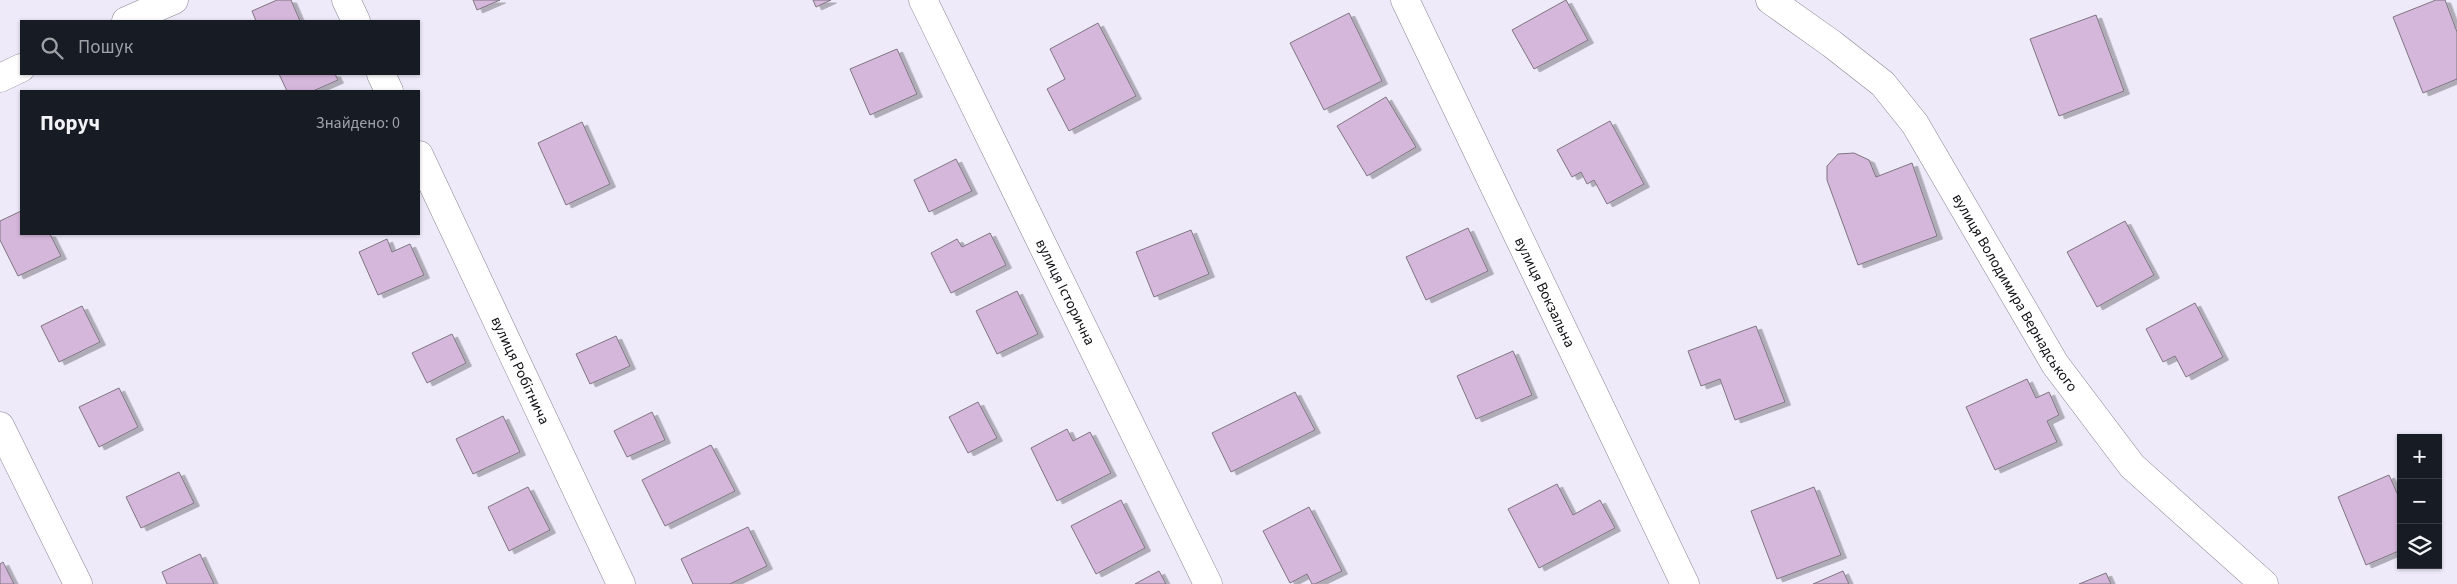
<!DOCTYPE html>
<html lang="uk">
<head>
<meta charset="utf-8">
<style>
  :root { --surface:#171b24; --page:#242831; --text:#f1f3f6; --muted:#9ea1a6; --line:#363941 }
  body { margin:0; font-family:"Source Sans 3",sans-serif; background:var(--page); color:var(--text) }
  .controls { position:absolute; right:15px; bottom:15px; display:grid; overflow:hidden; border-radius:0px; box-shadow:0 1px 4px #0004 }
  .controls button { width:45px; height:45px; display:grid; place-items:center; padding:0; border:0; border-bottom:1px solid var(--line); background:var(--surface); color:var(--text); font:25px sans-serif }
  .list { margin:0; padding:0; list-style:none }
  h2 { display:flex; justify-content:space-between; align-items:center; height:65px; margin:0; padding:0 20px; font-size:21px }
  h2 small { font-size:16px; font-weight:400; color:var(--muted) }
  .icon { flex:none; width:28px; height:28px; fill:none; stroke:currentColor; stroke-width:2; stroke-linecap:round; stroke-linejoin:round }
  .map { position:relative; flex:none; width:2457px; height:584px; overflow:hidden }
  .search { position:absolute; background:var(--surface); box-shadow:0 1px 4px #0004; left:20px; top:20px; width:400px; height:55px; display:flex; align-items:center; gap:12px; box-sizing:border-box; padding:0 18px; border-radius:0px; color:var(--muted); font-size:19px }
  .panel { position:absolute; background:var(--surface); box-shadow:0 1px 4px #0004; left:20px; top:90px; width:400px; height:145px; border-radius:0px }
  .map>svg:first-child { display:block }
  .building { fill:#d6b7dc; stroke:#7e7580; filter:url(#shadow) }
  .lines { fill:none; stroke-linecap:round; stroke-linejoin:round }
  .minor-casing { stroke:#878491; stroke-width:29 }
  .minor { stroke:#fff; stroke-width:28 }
  .labels { text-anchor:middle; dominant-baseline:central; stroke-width:4; stroke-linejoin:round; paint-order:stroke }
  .street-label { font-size:15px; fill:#111015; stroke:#fff }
</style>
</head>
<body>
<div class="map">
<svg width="2457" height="584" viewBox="0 0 2457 584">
  <defs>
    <filter id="shadow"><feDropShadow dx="5.5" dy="3" stdDeviation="0" flood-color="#0004"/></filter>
  </defs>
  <rect width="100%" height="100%" fill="#eeeaf9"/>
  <g class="building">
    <polygon points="277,0 291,0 300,21 256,21 252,11"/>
    <polygon points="473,0 500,0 477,10"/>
    <polygon points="813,0 831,0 816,7"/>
    <polygon points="1566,0 1588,40 1534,69 1512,30"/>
    <polygon points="2436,0 2445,0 2457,32 2457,79 2423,93 2393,17"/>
    <polygon points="1349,13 1382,81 1324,110 1290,43"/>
    <polygon points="2096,15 2124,91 2059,116 2030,39"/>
    <polygon points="1098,23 1136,96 1069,131 1047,89 1065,79 1050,49"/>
    <polygon points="897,49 917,94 870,115 850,69"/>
    <polygon points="279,74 335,74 338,80 313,91 287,91"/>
    <polygon points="1386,97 1416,147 1367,176 1337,126"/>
    <polygon points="1610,121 1644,184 1607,204 1594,180 1587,184 1581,172 1572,177 1557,150"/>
    <polygon points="582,122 610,184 566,205 538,143"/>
    <polygon points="1854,153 1869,160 1876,177 1912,163 1937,236 1858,265 1827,180 1827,166 1838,154"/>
    <polygon points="956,159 972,191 929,212 914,180"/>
    <polygon points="21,211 21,234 50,234 61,256 18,276 0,240 0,221"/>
    <polygon points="2125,221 2154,275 2097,307 2067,252"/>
    <polygon points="1468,228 1488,271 1426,300 1406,257"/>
    <polygon points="1191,230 1209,274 1154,297 1136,252"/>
    <polygon points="990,233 1006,265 951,293 931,253 957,239 962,247"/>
    <polygon points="387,239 392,252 410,244 424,275 378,295 359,252"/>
    <polygon points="1017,291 1038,334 997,354 976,311"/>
    <polygon points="2195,303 2223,357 2186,377 2175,356 2163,362 2146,329"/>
    <polygon points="82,306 100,342 59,362 41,326"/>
    <polygon points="1756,326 1785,402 1735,420 1720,379 1701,386 1688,351"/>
    <polygon points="452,334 466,363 427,383 412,353"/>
    <polygon points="616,336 630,366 590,384 576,354"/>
    <polygon points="1513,351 1532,395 1476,419 1457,376"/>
    <polygon points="2027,379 2036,398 2049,392 2059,415 2047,421 2057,442 1995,470 1966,407"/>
    <polygon points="119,388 138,427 99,447 79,407"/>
    <polygon points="1295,392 1315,430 1231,472 1212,433"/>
    <polygon points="978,402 997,438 968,453 949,417"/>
    <polygon points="652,412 665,440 627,457 614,431"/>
    <polygon points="503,416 520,452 473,474 456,439"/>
    <polygon points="1067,429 1073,441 1090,432 1111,473 1057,501 1031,448"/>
    <polygon points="711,445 735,491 665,526 642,480"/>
    <polygon points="179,472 194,503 141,528 126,497"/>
    <polygon points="2389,475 2401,502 2401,550 2366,565 2338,497"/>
    <polygon points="1557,484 1573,515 1600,500 1615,528 1539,568 1508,509"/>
    <polygon points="528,487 550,530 509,551 488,507"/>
    <polygon points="1814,487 1841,555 1777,579 1751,511"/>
    <polygon points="1121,500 1145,548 1096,574 1071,526"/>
    <polygon points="1309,507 1342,571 1315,584 1312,584 1307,574 1290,583 1263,531"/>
    <polygon points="748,527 767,566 730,584 693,584 681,559"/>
    <polygon points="200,554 214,584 167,584 162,572"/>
    <polygon points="3,562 14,584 0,584 0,564"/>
    <polygon points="1159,571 1166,584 1135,584"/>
    <polygon points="1843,571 1849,584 1813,584"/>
    <polygon points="2106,573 2111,584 2079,584"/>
  </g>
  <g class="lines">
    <defs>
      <g id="minor">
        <polyline points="346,0 356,21"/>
        <path id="s1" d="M923 0 1208 584"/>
        <path id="s2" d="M1405 0 1685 584"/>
        <path id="s3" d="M1770 0 1832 44 1883 84 1915 124 2055 364 2132 466 2264 584"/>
        <polyline points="126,21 174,0"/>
        <polyline points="381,74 389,91"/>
        <polyline points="0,78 21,68"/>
        <path id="s4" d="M419 155 621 584"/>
        <polyline points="0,426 78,584"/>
      </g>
    </defs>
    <use href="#minor" class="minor-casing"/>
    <use href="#minor" class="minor"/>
  </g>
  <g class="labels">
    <g class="street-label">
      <text stroke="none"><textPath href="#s1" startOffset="325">вулиця Історична</textPath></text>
      <text stroke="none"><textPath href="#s2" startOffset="324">вулиця Вокзальна</textPath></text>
      <text stroke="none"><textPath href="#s3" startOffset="388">вулиця Володимира Вернадського</textPath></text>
      <text stroke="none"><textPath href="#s4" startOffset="238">вулиця Робітнича</textPath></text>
    </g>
  </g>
</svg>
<div class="controls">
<button>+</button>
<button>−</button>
<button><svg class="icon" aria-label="layers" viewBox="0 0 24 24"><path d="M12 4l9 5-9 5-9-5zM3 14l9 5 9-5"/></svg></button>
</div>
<div class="search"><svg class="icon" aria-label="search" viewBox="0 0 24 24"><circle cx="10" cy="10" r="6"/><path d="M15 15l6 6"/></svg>Пошук</div>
<section class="panel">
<h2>Поруч<small>Знайдено: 0</small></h2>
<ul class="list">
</ul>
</section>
</div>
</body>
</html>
